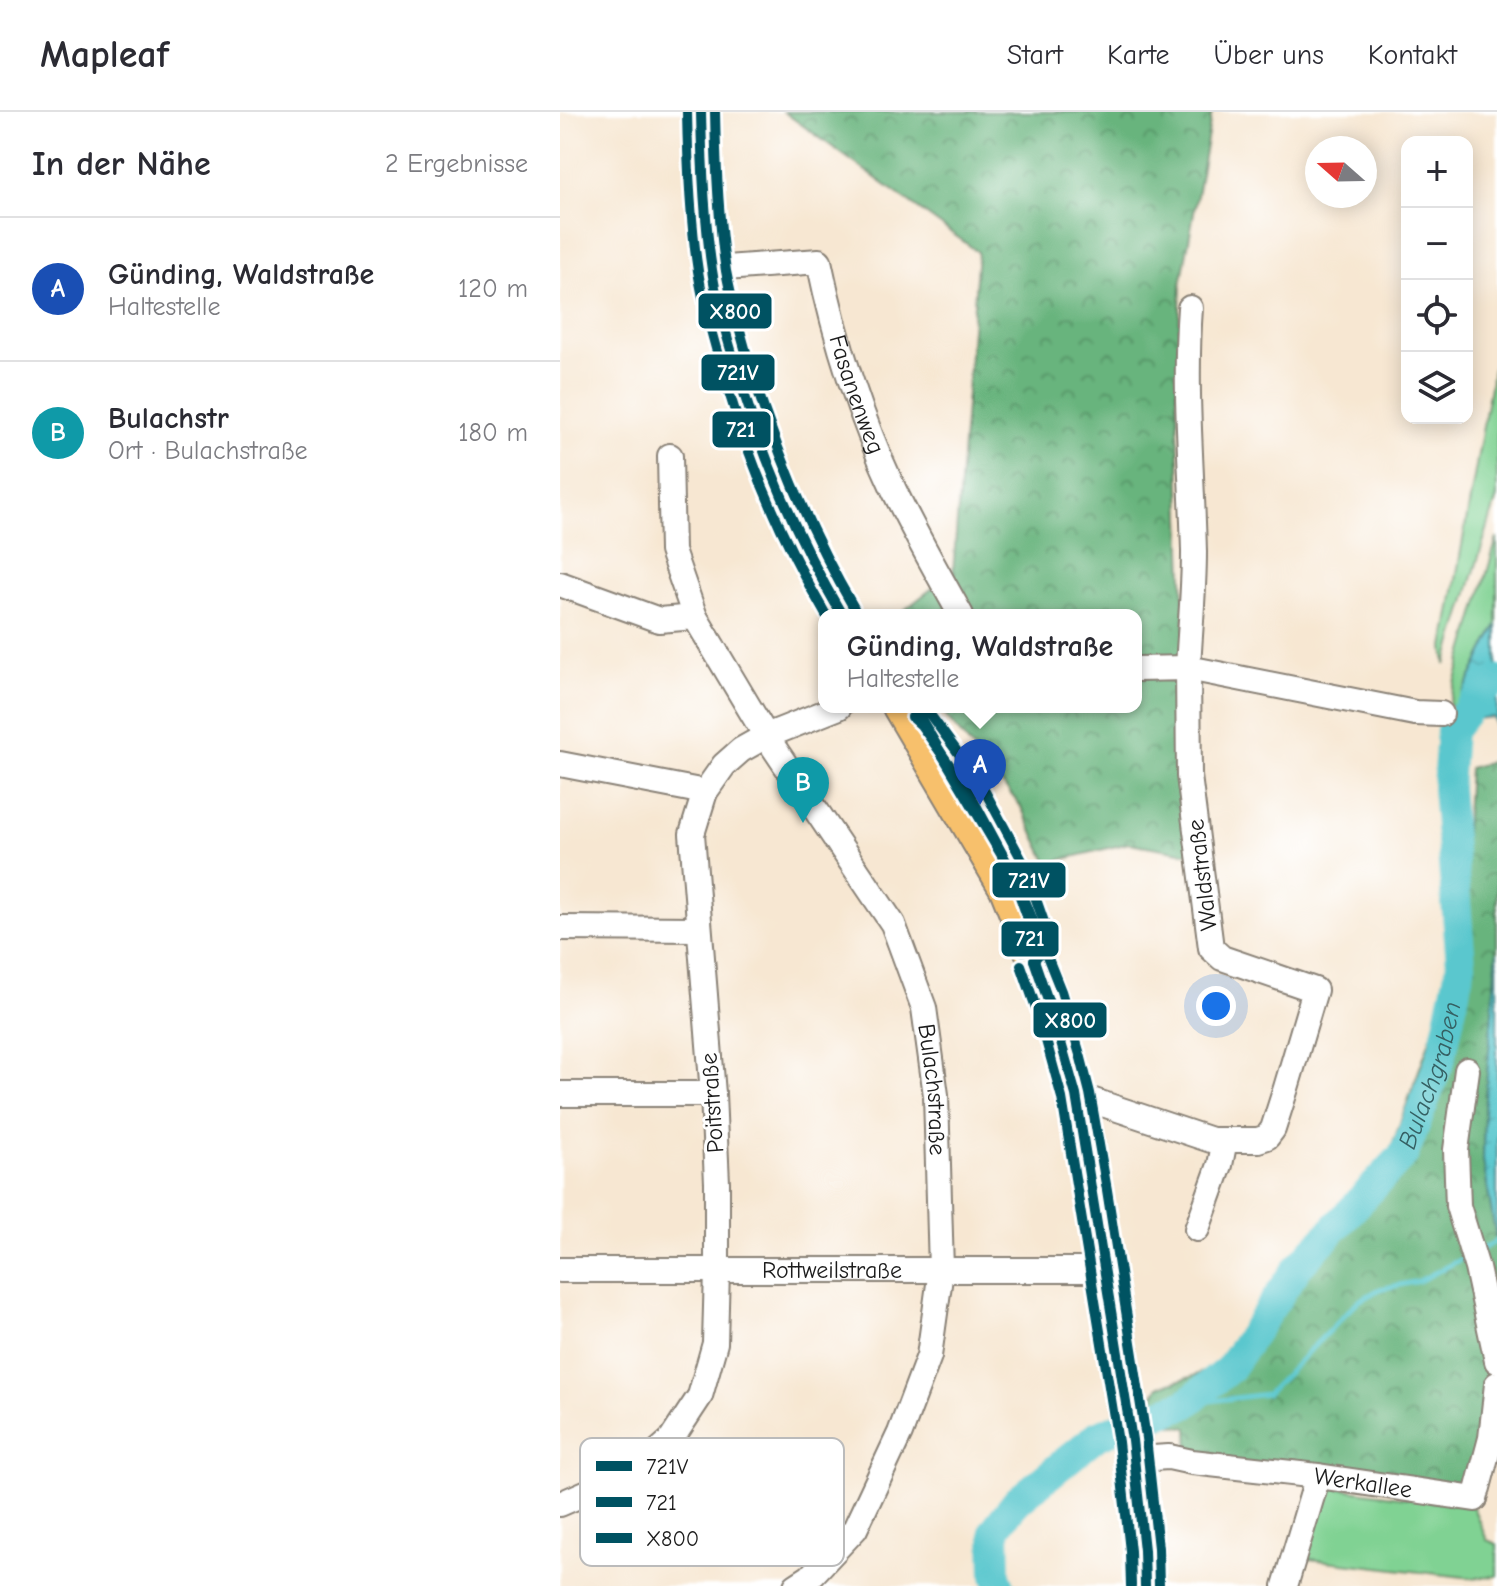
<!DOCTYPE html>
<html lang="de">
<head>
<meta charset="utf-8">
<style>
  :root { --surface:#fff; --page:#f2f2f3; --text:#2b2b33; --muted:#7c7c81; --line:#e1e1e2; --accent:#1f6fb2 }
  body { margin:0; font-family:"Comic Neue",sans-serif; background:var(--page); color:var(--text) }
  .controls { position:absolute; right:24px; top:24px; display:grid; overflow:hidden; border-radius:16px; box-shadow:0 4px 20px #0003 }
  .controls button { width:72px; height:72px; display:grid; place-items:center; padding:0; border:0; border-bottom:2px solid var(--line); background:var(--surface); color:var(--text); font:40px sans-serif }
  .compass { position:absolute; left:745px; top:24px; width:72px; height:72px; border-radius:50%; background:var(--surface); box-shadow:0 4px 20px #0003; rotate:290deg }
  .you { position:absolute; left:656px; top:894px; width:28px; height:28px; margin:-20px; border:6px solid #fff; border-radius:50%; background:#1a73e8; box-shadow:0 0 0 12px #1a73e833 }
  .badge { display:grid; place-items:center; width:52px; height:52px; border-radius:50%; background:var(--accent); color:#fff; font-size:26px; font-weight:700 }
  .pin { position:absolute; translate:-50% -66px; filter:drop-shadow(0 2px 4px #0008) }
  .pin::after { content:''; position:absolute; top:42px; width:28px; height:24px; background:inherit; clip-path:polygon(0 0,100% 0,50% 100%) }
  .popup { position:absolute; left:258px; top:497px; width:324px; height:104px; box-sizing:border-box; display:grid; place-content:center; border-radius:16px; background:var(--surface); filter:drop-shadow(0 2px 6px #0005); font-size:26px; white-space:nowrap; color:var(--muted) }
  .popup b { font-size:30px; color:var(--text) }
  .popup::after { content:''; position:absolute; left:50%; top:100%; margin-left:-16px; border:16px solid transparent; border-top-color:var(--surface) }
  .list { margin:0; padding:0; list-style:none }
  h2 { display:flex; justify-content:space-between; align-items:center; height:104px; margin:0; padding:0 32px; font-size:34px }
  h2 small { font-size:26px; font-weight:400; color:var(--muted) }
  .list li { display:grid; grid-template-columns:52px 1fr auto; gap:24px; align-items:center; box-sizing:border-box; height:144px; padding:0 32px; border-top:2px solid var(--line) }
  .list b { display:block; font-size:30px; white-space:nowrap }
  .list p { margin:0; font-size:26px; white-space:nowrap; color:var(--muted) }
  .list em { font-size:26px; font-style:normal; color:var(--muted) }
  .icon { flex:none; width:44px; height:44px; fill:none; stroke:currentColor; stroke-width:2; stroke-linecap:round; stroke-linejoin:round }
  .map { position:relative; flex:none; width:937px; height:1474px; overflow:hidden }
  header { display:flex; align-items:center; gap:48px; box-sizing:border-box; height:112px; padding:0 40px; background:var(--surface); border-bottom:2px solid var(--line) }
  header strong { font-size:38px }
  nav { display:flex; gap:44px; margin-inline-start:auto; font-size:28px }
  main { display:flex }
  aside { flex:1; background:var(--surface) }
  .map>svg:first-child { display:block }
  .grass { fill:#80d293; stroke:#4e7758; stroke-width:2 }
  .forest { fill:url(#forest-crowns); stroke:#42684c; stroke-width:2 }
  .water { fill:url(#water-ripples); stroke:#3b7275; stroke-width:2 }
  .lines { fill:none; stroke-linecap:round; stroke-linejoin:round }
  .stream { stroke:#5ac7ce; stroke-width:5 }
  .river { stroke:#5ac7ce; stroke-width:30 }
  .minor-casing { stroke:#8a8277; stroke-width:28 }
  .major-casing { stroke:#8a8277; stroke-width:34 }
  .minor { stroke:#fff; stroke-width:24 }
  .major { stroke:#f7c06c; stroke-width:30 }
  .bus-1-casing { stroke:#fff; stroke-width:16 }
  .bus-2-casing { stroke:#fff; stroke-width:16 }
  .bus-3-casing { stroke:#fff; stroke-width:16 }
  .bus-1 { stroke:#005262; stroke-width:10 }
  .bus-2 { stroke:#005262; stroke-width:10 }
  .bus-3 { stroke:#005262; stroke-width:10 }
  .labels { text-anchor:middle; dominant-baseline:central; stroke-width:6; stroke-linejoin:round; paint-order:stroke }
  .street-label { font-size:24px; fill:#1c1c1c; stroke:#fff }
  .water-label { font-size:26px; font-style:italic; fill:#356063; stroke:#fff }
  .key { fill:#fff; stroke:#bbb; stroke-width:2 }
  .key-label { font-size:22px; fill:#1c1c1c }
  .line-badge { stroke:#fff; stroke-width:3 }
  .badge-label { font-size:22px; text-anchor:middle; font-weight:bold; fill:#fff }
</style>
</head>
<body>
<header>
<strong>Mapleaf</strong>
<nav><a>Start</a><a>Karte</a><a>Über uns</a><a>Kontakt</a></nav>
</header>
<main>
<aside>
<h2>In der Nähe<small>2 Ergebnisse</small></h2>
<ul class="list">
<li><span class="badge" style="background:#1a4fb4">A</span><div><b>Günding, Waldstraße</b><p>Haltestelle</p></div><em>120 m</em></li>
<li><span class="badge" style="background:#0f9aa8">B</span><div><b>Bulachstr</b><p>Ort · Bulachstraße</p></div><em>180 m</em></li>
</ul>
</aside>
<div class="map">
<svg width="937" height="1474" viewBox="0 0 937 1474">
  <defs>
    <pattern id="forest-crowns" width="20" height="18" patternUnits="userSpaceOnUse" patternTransform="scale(2)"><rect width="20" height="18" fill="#68b47d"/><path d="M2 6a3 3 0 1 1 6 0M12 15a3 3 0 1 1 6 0" fill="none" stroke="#559266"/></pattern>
    <pattern id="water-ripples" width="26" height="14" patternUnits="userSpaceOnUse" patternTransform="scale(2)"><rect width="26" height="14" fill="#5ac7ce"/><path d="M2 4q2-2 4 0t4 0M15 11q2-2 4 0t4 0" fill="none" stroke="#4eaab0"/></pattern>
  </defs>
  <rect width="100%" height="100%" fill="#fff"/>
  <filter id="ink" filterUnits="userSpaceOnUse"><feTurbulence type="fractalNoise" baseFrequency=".0125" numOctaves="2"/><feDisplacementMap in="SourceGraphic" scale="16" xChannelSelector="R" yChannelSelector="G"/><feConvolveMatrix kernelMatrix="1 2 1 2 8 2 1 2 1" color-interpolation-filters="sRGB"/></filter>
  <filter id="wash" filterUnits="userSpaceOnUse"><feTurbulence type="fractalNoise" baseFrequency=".006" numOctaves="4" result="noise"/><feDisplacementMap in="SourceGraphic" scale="32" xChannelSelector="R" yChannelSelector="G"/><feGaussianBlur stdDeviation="1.8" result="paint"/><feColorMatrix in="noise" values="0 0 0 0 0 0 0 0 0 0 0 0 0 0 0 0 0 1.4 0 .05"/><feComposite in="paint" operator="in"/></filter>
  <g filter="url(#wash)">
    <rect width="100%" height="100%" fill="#f7e7d2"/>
    <g class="grass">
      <polygon points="937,235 937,385 886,553 884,535"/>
      <polygon points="937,426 937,513 894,599 889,592"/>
      <path d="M372 619C413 671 463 751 477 816L368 625Z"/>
      <polygon points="761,1374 913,1395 927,1428 937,1432 937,1464 912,1466 740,1446"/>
    </g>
    <g class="forest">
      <polygon points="224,0 652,0 621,173 617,282 632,742 569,731 488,751 460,693 378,595 576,595 576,503 338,503 393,460 418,140"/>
      <polygon points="937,648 937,839 924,1000 923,1048 937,1132 937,1325 912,1373 875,1372 629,1347 628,1316 593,1309 589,1291 599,1274 631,1265 663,1252 725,1151 829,1042 887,880 901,790 909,656"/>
    </g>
    <g class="water">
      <polygon points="937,513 937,628 933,605 905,608 894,599"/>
      <polygon points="937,839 937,1132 923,1048 924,1000"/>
    </g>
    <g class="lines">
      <g class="stream">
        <polyline points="920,1138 937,1129"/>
        <polyline points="626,1292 707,1282 797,1190 820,1177 859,1169 907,1144"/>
      </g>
      <path class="river" id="s1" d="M440 1474 436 1464 435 1417 457 1389 538 1323 626 1292 669 1257 738 1155 844 1042 881 946 901 852 887 676 891 619 922 580 937 568"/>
    </g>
  </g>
  <g filter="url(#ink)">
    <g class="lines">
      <defs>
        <g id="minor">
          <path id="s2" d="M152 157 259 149C275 227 300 305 334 378 354 420 378 462 401 503"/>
          <path d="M630 196C624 278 632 358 634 440 634 478 630 517 628 556L855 601 881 602"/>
          <path id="s3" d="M110 344 112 439 135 505 206 624 333 812 364 896 376 983 381 1158 369 1244 340 1321 295 1417 250 1465 236 1474"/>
          <polyline points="0,472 99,508 135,505"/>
          <polyline points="0,652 145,680"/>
          <polyline points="0,816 138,817"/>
          <polyline points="907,958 896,1038 898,1094 917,1156 937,1249"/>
          <polyline points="0,982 153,982"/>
          <polyline points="516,983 651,1028 698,1028 707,1025 713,1017 726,976 755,878 662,846 651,836 629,664 628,556 576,557"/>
          <polyline points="637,1117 660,1053 665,1028"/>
          <path id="s4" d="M0 1158H546"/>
          <path id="s5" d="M575 1347 609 1345 632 1350 758 1364 915 1387 931 1326 937 1272"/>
          <polyline points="0,1392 76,1359 111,1328 140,1284 155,1231 157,1158 157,1071 153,982 132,722 145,680 164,653 181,638 206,624 279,595"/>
          <polyline points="725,1474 758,1364"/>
        </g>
        <g id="major">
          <path d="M141 0C142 52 144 106 152 158 157 190 166 221 175 252 200 340 234 425 282 503"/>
          <polyline points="338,595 445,777 488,884 507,950 516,983 533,1080 572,1328 584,1438 585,1474"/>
        </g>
      </defs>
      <use href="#minor" class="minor-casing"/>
      <use href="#major" class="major-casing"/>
      <use href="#minor" class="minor"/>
      <use href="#major" class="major"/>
      <defs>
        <g id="bus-1">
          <path d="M141 0C142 53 144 105 152 158 157 192 167 225 177 258 202 344 236 425 282 503"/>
          <polyline points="361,595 371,604 421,672 463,750 484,810 485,824 483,837 474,848"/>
          <polyline points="474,848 493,903 516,983 572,1328 584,1438 585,1474"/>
        </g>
        <g id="bus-2">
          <path d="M127 0C128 53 130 107 138 159 144 196 154 231 165 267 189 349 222 428 266 503"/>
          <polyline points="352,605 361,613 409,680 450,756 470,813 470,831 463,839"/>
          <polyline points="461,853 480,907 502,986 558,1330 570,1439 571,1474"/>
        </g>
        <g id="bus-3">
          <path d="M155 0C156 53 158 107 166 159 172 191 181 223 190 254 216 339 249 419 294 496"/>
          <polyline points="354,595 458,771 501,879 521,946 530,981 547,1078 586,1326 598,1436 599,1474"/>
        </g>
      </defs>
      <use href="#bus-1" class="bus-1-casing"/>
      <use href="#bus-2" class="bus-2-casing"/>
      <use href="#bus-3" class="bus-3-casing"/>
      <use href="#bus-1" class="bus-1"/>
      <use href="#bus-2" class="bus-2"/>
      <use href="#bus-3" class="bus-3"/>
    </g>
  </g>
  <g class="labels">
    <g class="street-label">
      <text stroke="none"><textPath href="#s2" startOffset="246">Fasanenweg</textPath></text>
      <text transform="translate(642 763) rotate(-97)">Waldstraße</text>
      <text stroke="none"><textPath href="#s3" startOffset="702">Bulachstraße</textPath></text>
      <text transform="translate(152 991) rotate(-94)">Poitstraße</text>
      <text stroke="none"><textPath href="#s4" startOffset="272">Rottweilstraße</textPath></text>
      <text stroke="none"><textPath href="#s5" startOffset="230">Werkallee</textPath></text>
    </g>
    <g class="water-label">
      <text stroke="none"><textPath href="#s1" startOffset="708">Bulachgraben</textPath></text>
    </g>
  </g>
  <rect x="20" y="1326" width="264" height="128" rx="12" class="key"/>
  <rect x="36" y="1349" width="36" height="10" fill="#005262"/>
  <rect x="36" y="1385" width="36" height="10" fill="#005262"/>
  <rect x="36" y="1421" width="36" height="10" fill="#005262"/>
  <g class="key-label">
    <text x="86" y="1362">721V</text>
    <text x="86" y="1398">721</text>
    <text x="86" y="1434">X800</text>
  </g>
  <g class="line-badge">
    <rect x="137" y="180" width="76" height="38" rx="8" fill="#005262"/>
    <rect x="140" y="241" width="76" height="39" rx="8" fill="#005262"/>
    <rect x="151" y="298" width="61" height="39" rx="8" fill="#005262"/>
    <rect x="431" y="749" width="76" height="38" rx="8" fill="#005262"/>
    <rect x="440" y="808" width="60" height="38" rx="8" fill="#005262"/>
    <rect x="472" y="889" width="76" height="38" rx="8" fill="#005262"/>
  </g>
  <g class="badge-label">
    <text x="175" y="207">X800</text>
    <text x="178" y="268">721V</text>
    <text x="181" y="325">721</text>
    <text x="469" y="776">721V</text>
    <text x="470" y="834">721</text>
    <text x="510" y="916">X800</text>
  </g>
</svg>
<div class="controls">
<button>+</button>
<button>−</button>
<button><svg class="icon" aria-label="locate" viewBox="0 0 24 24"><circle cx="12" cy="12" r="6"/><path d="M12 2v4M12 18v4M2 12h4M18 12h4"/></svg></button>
<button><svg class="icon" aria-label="layers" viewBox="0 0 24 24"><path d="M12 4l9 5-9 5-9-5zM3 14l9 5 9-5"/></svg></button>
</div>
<svg class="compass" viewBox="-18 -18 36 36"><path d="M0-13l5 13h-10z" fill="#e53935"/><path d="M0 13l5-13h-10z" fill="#7c7c81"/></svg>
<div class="you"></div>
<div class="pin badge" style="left:420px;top:693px;background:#1a4fb4">A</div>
<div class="popup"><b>Günding, Waldstraße</b>Haltestelle</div>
<div class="pin badge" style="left:243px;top:711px;background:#0f9aa8">B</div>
</div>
</main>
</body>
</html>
